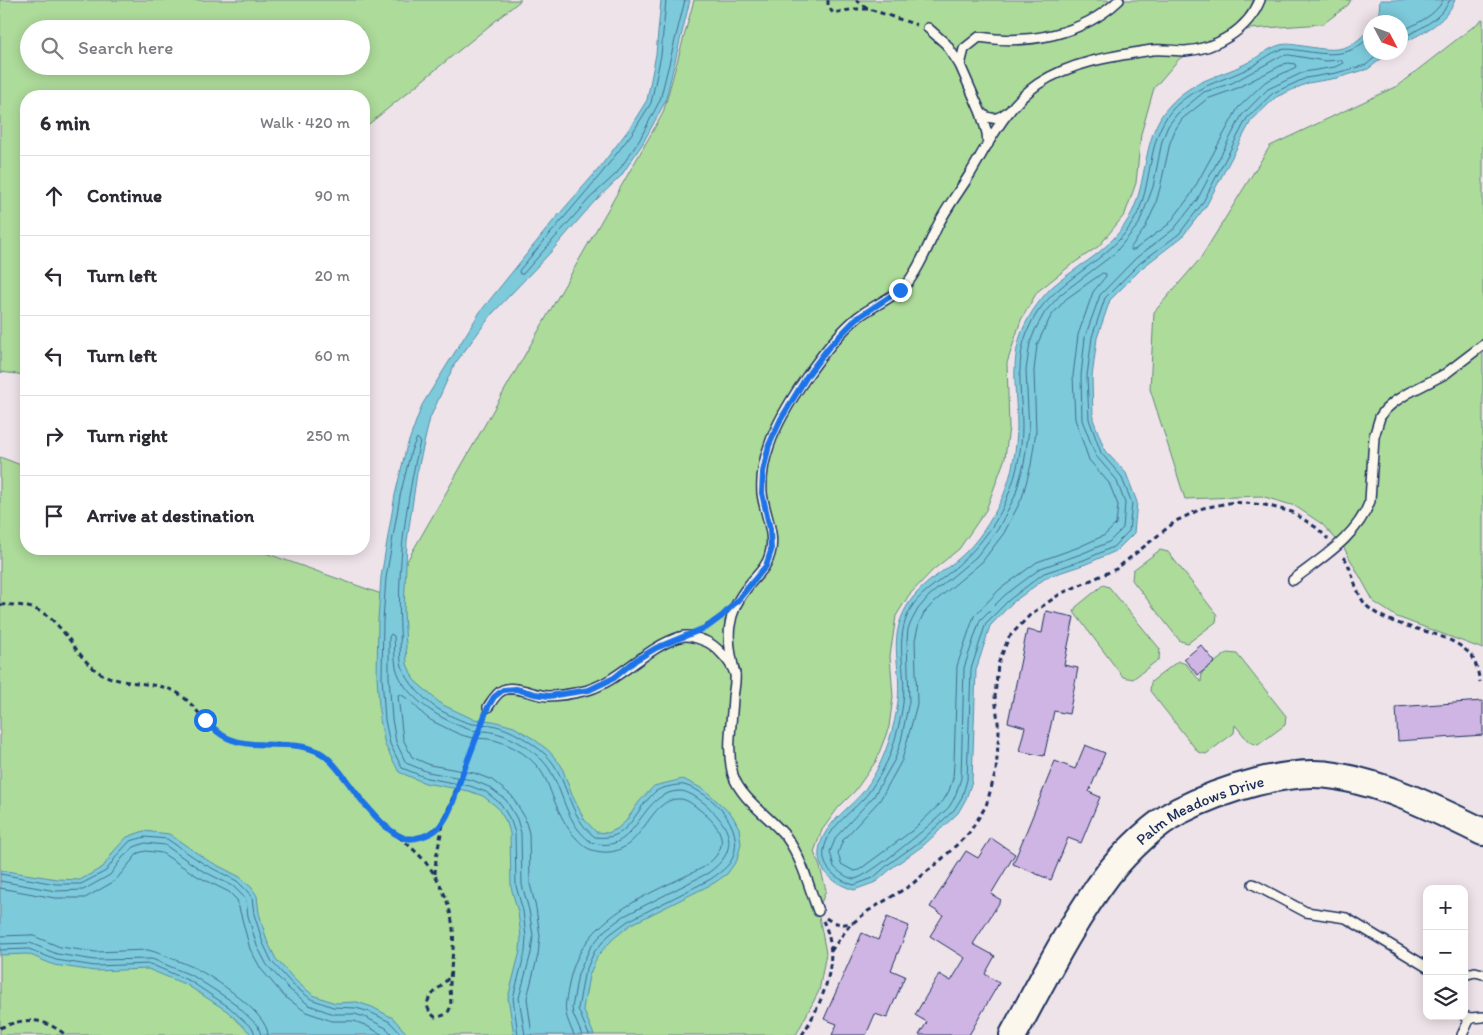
<!DOCTYPE html>
<html lang="en">
<head>
<meta charset="utf-8">
<style>
  :root { --surface:#fff; --page:#f7f7f7; --text:#2b2b33; --muted:#7c7c81; --line:#e1e1e2 }
  body { margin:0; font-family:Itim,sans-serif; background:var(--page); color:var(--text) }
  .controls { position:absolute; right:15px; bottom:15px; display:grid; overflow:hidden; border-radius:10px; box-shadow:0 2px 12px #0003 }
  .controls button { width:45px; height:45px; display:grid; place-items:center; padding:0; border:0; border-bottom:1px solid var(--line); background:var(--surface); color:var(--text); font:25px sans-serif }
  .compass { position:absolute; left:1363px; top:15px; width:45px; height:45px; border-radius:50%; background:var(--surface); box-shadow:0 2px 12px #0003; rotate:131deg }
  .stop { position:absolute; width:15px; height:15px; margin:-11px; border:4px solid #1a73e8; border-radius:50%; background:#fff }
  .stop.end { background:#1a73e8; border-color:#fff; box-shadow:0 1px 5px #0008 }
  .list { margin:0; padding:0; list-style:none }
  h2 { display:flex; justify-content:space-between; align-items:center; height:65px; margin:0; padding:0 20px; font-size:21px }
  h2 small { font-size:16px; font-weight:400; color:var(--muted) }
  .list li { display:grid; grid-template-columns:32px 1fr auto; gap:15px; align-items:center; box-sizing:border-box; height:80px; padding:0 20px; border-top:1px solid var(--line) }
  .list b { display:block; font-size:19px; white-space:nowrap }
  .list em { font-size:16px; font-style:normal; color:var(--muted) }
  .icon { flex:none; width:28px; height:28px; fill:none; stroke:currentColor; stroke-width:2; stroke-linecap:round; stroke-linejoin:round }
  .map { position:relative; flex:none; width:1483px; height:1035px; overflow:hidden }
  .search { position:absolute; background:var(--surface); box-shadow:0 2px 12px #0003; left:20px; top:20px; width:350px; height:55px; display:flex; align-items:center; gap:12px; box-sizing:border-box; padding:0 18px; border-radius:28px; color:var(--muted); font-size:19px }
  .panel { position:absolute; background:var(--surface); box-shadow:0 2px 12px #0003; left:20px; top:90px; width:350px; height:465px; border-radius:20px }
  .map>svg:first-child { display:block }
  .green { fill:#addb9a; stroke:#64857c; fill-rule:evenodd }
  .water { fill:#7dcadb; stroke:#568ca9 }
  .lines { fill:none; stroke-linecap:round; stroke-linejoin:round }
  .shore { stroke:#426d90; stroke-width:1 }
  .building { fill:#cfb5e3; stroke:#1b2f5e }
  .lane-casing { stroke:#1b2f5e; stroke-width:12 }
  .secondary-casing { stroke:#1b2f5e; stroke-width:30 }
  .path { stroke:#1b2f5e; stroke-width:3; stroke-dasharray:5 4; stroke-linecap:butt }
  .lane { stroke:#fbf7ec; stroke-width:9 }
  .secondary { stroke:#fbf7ec; stroke-width:26 }
  .route { stroke:#1a73e8; stroke-width:6 }
  .labels { text-anchor:middle; dominant-baseline:central; stroke-width:4; stroke-linejoin:round; paint-order:stroke }
  .street-label { font-size:16px; fill:#1b2f5e; stroke:#fbf7ec }
</style>
</head>
<body>
<div class="map">
<svg width="1483" height="1035" viewBox="0 0 1483 1035">
  <rect width="100%" height="100%" fill="#eee3e9"/>
  <filter id="ink" filterUnits="userSpaceOnUse"><feTurbulence type="fractalNoise" baseFrequency=".02" numOctaves="2"/><feDisplacementMap in="SourceGraphic" scale="10" xChannelSelector="R" yChannelSelector="G"/><feConvolveMatrix kernelMatrix="1 2 1 2 8 2 1 2 1" color-interpolation-filters="sRGB"/></filter>
  <g filter="url(#ink)">
    <g class="green">
      <path d="M0 0H521L364 128V96H26V375L0 372ZM29 29H361V66H29Z"/>
      <polygon points="694,0 1351,0 1348,5 1323,24 1250,29 1217,37 1179,59 1154,88 1141,134 1136,183 1125,214 1099,246 1071,265 1037,292 1021,320 1007,363 1009,427 1005,458 986,510 959,549 933,570 909,595 896,616 890,656 893,697 889,727 876,761 855,791 838,808 822,830 814,852 820,867 826,890 818,911 826,953 819,991 796,1035 0,1035 0,457 26,467 26,549 254,549 387,596 663,113"/>
      <polygon points="1483,19 1483,649 1397,617 1374,602 1344,548 1322,524 1295,506 1261,496 1185,499 1150,389 1154,312 1200,259 1270,146 1397,86"/>
      <polygon points="1160,550 1168,552 1217,615 1216,622 1188,643 1180,641 1132,580 1133,570"/>
      <polygon points="1103,585 1109,587 1160,649 1159,659 1133,679 1123,677 1074,612 1076,607"/>
      <polygon points="1227,653 1237,654 1286,716 1285,725 1258,745 1249,742 1235,725 1234,733 1206,754 1198,752 1150,691 1151,682 1178,661 1186,664 1201,682 1202,672"/>
    </g>
    <g class="water">
      <polygon points="661,0 690,0 665,102 643,143 621,176 594,202 549,254 492,314 454,365 430,418 417,473 407,541 404,611 407,664 414,680 441,704 473,719 493,721 514,727 534,739 549,751 561,765 572,795 584,819 596,832 608,833 617,829 626,821 639,802 654,786 683,779 705,790 732,815 739,828 741,844 737,860 727,874 714,883 630,925 613,939 598,955 589,976 583,1009 594,1035 514,1035 508,998 520,951 521,937 518,912 511,887 510,833 507,823 497,807 483,796 469,791 425,783 399,772 385,745 380,720 377,677 378,620 381,577 395,495 406,449 422,405 480,312 554,220 597,171 629,129 647,100 656,54"/>
      <path d="M1380 0H1455C1445 24 1422 33 1401 44L1400 22H1374L1379 12Z"/>
      <path d="M1370 28V52L1389 53 1368 69 1337 78 1308 83 1276 97 1251 121 1206 206 1182 237 1143 267 1110 300 1097 338 1092 377 1093 419 1105 451 1126 473 1137 502 1134 533 1116 551 1086 564 1047 577 1012 603 990 626 976 670 972 781 966 799 958 813 924 845 893 867 876 882 854 890C836 884 817 873 819 851 822 825 848 810 863 792 872 780 880 765 885 752 891 736 896 718 898 701 902 666 887 640 907 606 920 583 948 570 966 552 982 536 995 514 1004 494 1012 474 1017 447 1017 426 1017 397 1011 368 1019 340 1025 320 1038 301 1052 287 1061 279 1071 273 1080 266 1099 254 1118 237 1129 218 1149 183 1141 135 1170 105 1193 80 1216 78 1245 64 1256 59 1268 48 1280 45 1288 43 1295 45 1303 46 1334 51 1348 54 1370 28Z"/>
      <polygon points="144,831 169,834 207,860 240,877 252,888 257,896 259,913 267,941 276,959 296,981 313,995 335,1003 357,1002 372,1007 393,1018 408,1035 252,1035 227,1011 187,985 148,969 95,971 54,965 28,954 0,955 0,870 57,879 80,880 103,867 114,851 127,837"/>
    </g>
    <g class="lines">
      <g class="shore">
        <polyline points="666,0 661,55 651,103 633,132 601,174 522,267 519,271 520,274 523,274 590,198 617,173 639,141 660,100 685,0"/>
        <path d="M1400 32C1415 24 1436 16 1443 0"/>
        <path d="M1370 36C1350 58 1330 55 1303 51 1295 50 1288 48 1280 50 1270 53 1260 62 1251 67 1224 81 1193 86 1172 110 1145 141 1154 188 1133 222 1102 271 1041 281 1024 341 1016 369 1022 398 1022 426 1022 448 1017 473 1009 493 997 527 972 555 944 577 932 587 919 595 911 608 893 640 907 669 903 703 901 719 896 737 891 752 886 766 877 780 869 792 855 811 828 825 824 850 821 869 838 880 854 885L873 878 890 863 921 841 954 810 962 797 967 780 971 669 986 623 1009 600 1044 573 1084 560 1113 547 1129 531 1132 503 1121 476 1101 453 1089 419 1087 376 1092 337 1105 298 1140 263 1179 234 1202 204 1247 118 1273 93 1306 78 1336 73 1366 65 1381 52"/>
        <path d="M1400 39C1419 29 1441 20 1450 0"/>
        <path d="M1289 55 1325 61 1341 60 1343 63 1335 67 1304 72 1268 89 1242 115 1197 200 1174 229 1136 258 1100 295 1085 337 1081 376 1082 420 1096 456 1116 479 1125 503 1123 528 1109 542 1081 554 1041 568 1005 595 980 620 964 668 961 778C958 788 955 799 949 807 938 819 867 879 854 879 847 878 839 872 834 867L830 852 836 837 874 796 895 759 901 741 909 701 907 640 908 629 912 620 918 609 929 596 976 557 998 529 1015 496 1024 464 1029 430 1026 370 1030 343 1035 330 1045 312 1061 294 1114 254 1139 224 1153 187 1162 141 1168 126 1177 114 1204 92 1232 83 1281 56Z"/>
        <polygon points="1289,63 1295,64 1296,67 1265,82 1238,108 1190,196 1169,224 1134,250 1131,250 1131,247 1145,228 1155,206 1160,188 1170,143 1175,130 1182,119 1207,99 1235,89 1284,64"/>
        <polygon points="1103,273 1106,274 1106,276 1093,292 1078,335 1073,376 1075,419 1089,460 1109,483 1118,505 1116,524 1105,535 1079,547 1037,562 1000,589 974,616 957,666 954,763 953,778 949,791 943,801 913,830 859,870 854,871 841,864 838,853 843,840 880,800 902,760 917,704 915,640 919,623 924,613 934,602 982,562 1004,533 1022,498 1031,465 1036,431 1034,371 1037,345 1042,334 1051,316 1066,299"/>
        <polyline points="0,874 56,884 81,884 106,871 118,854 130,841 145,837 167,839 204,864 237,881 248,892 252,898 254,914 263,943 272,962 293,985 311,999 333,1007 356,1008 370,1012 390,1022 402,1035"/>
        <polyline points="0,881 56,891 83,890 110,875 122,858 134,847 145,843 165,845 201,870 233,886 243,896 246,900 248,916 257,946 267,965 289,989 309,1005 333,1014 355,1014 367,1018 386,1028 393,1035"/>
        <polyline points="0,888 55,898 85,898 115,881 138,853 146,851 162,853 197,876 229,892 237,900 250,949 261,969 284,996 306,1012 332,1021 354,1021 365,1025 383,1035"/>
        <path d="M0 936 31 935 60 947 96 952 148 950 155 952C168 957 182 962 195 968 214 978 268 1013 268 1035"/>
        <polyline points="0,944 30,943 57,954 95,960 152,959 193,976 233,1002 258,1026 261,1035"/>
        <polyline points="0,950 29,949 56,960 95,966 150,964 190,981 229,1007 253,1029 255,1035"/>
        <path d="M518 1035 513 998 525 952 526 937 523 911 516 886 515 833 511 821 501 804 486 792 470 786 427 778 402 768 390 744 385 720 382 677 383 620 386 578 400 496 411 451 417 438 420 441C406 503 397 565 400 628 401 640 399 655 402 666 407 682 424 700 438 709 447 714 462 722 473 724 479 725 486 724 492 725 511 729 530 741 545 754 569 776 566 815 595 837 628 841 631 817 650 797 652 795 655 791 658 790 664 787 679 784 684 785 712 793 745 826 733 857 729 867 719 873 711 879L628 921 609 935 594 952 584 975 578 1009 589 1035"/>
        <path d="M525 1035 519 998 531 953 533 936 529 910 522 885 521 833 517 819 506 800 489 787 472 780 428 772 406 763 396 742 392 719 389 677V637L391 634 394 636C395 646 394 657 396 667 403 697 441 720 468 729 475 732 483 730 491 732 509 735 527 746 541 759 564 781 561 820 591 842 639 858 637 792 680 791 688 791 699 799 704 803 731 826 741 850 708 873L624 916 605 930 590 948 578 974 572 1008 573 1014 582 1035"/>
        <path d="M532 1035 527 998 538 955 540 936 536 908 530 884 529 833 524 816 512 796 492 780 474 773 430 765 412 757 403 739 398 696 399 694C413 699 421 716 434 722 445 727 458 735 469 737 475 739 482 738 488 739 505 741 526 753 537 766 546 776 549 788 554 800 560 814 566 828 577 839 581 843 585 848 592 850 643 865 645 797 680 799 687 799 695 806 700 810 723 828 732 847 704 867 649 895 581 916 569 984 564 1010 563 1010 574 1035"/>
      </g>
    </g>
    <g class="building">
      <polygon points="1046,611 1074,617 1064,665 1078,668 1069,714 1054,711 1044,756 1019,751 1025,727 1008,722 1027,630 1042,633"/>
      <polygon points="1201,645 1215,662 1198,675 1184,659"/>
      <polygon points="1483,701 1483,735 1398,741 1396,707"/>
      <polygon points="1085,745 1105,753 1089,792 1100,797 1081,843 1068,838 1051,880 1013,864 1055,761 1075,769"/>
      <polygon points="991,838 1015,854 991,894 1001,900 973,944 995,956 985,974 999,983 969,1035 919,1035 927,1022 915,1015 939,974 951,981 965,958 930,936 943,915 930,907 966,851 978,858"/>
      <polygon points="887,917 909,926 891,970 905,976 887,1018 875,1014 866,1035 832,1035 837,1024 824,1019 862,933 878,940"/>
    </g>
    <g class="lines">
      <defs>
        <g id="lane">
          <polyline points="928,28 946,44 960,65"/>
          <path d="M981 113C990 120 998 120 1006 113"/>
          <path d="M988 144 987 133 981 113 960 65 964 49 979 37C1028 45 1082 35 1119 0"/>
          <path d="M1293 580C1321 558 1357 537 1370 501L1374 437 1380 417 1385 410 1394 402 1408 393 1445 374 1483 345"/>
          <path d="M735 674C726 639 725 614 749 585 757 575 767 567 770 554 776 534 764 512 762 493 761 478 764 460 769 446 781 409 828 341 858 317 875 304 899 296 911 278 922 262 929 244 937 227 946 208 959 192 970 174 989 142 1006 106 1038 84 1071 62 1113 56 1152 50 1163 49 1174 51 1185 51 1216 49 1248 30 1260 0"/>
          <path d="M488 707C492 701 496 693 503 690 515 685 534 695 547 696 560 696 576 693 588 690 622 679 645 648 680 637 688 634 697 638 705 641 716 645 732 663 735 674 736 680 734 690 733 697 732 723 726 750 733 775 741 800 772 818 787 838 802 859 809 887 818 911"/>
          <polyline points="1253,884 1306,912 1346,918 1427,967"/>
          <polyline points="1464,975 1475,972 1483,974"/>
          <polyline points="1464,1016 1470,1018 1483,1017"/>
          <polyline points="1462,1035 1470,1018"/>
        </g>
        <g id="secondary">
          <path id="s1" d="M1013 1035C1043 980 1071 923 1109 873 1126 852 1155 823 1179 811 1220 790 1291 767 1336 776 1388 785 1436 809 1483 832"/>
        </g>
      </defs>
      <use href="#lane" class="lane-casing"/>
      <use href="#secondary" class="secondary-casing"/>
      <g class="path">
        <polyline points="828,0 828,6 833,13 855,9 868,9"/>
        <polyline points="856,0 869,9 917,25"/>
        <path d="M1344 557C1354 572 1355 596 1369 608 1398 632 1443 627 1470 654 1476 660 1478 673 1480 682"/>
        <path d="M0 605C40 603 52 616 74 646 81 656 89 666 100 673 125 687 154 680 176 692 195 703 204 725 223 736 253 752 289 737 319 753 336 761 356 794 369 809 383 825 401 837 416 852 437 872 450 900 453 929 455 948 450 967 450 985 450 1000 456 1016 435 1017 414 999 442 991 450 975"/>
        <polyline points="705,627 719,618"/>
        <path d="M398 835C415 842 432 835 444 821L484 717"/>
        <polyline points="435,874 436,858 443,824"/>
        <path d="M826 918C834 924 843 925 853 923"/>
        <polyline points="831,951 849,926 868,911 911,885 943,858 969,833 986,806 996,771 999,731 995,696 998,664 1009,637 1031,614 1060,594 1116,569 1176,521 1203,508 1234,502 1265,505 1292,512 1317,528 1328,539"/>
        <path d="M0 1028C26 1017 42 1017 66 1035"/>
        <path d="M802 1035C823 1002 842 958 823 921"/>
      </g>
      <use href="#lane" class="lane"/>
      <use href="#secondary" class="secondary"/>
    </g>
  </g>
  <g class="lines" filter="url(#ink)">
    <path class="route" d="M205 720C211 725 216 731 222 735 251 753 289 737 319 752 336 761 351 789 364 803 375 816 388 832 404 838 413 841 430 835 437 829 449 819 456 793 461 778 470 754 479 731 488 707L494 697 503 690 516 689 535 694 549 696 589 690 614 678 636 660 656 648 707 627 722 616 737 601 766 566 771 551 770 529 762 493 763 472 769 445 781 419 807 376 828 348 856 319 900 290"/>
  </g>
  <g class="labels">
    <g class="street-label">
      <text stroke="none"><textPath href="#s1" startOffset="302">Palm Meadows Drive</textPath></text>
    </g>
  </g>
</svg>
<div class="controls">
<button>+</button>
<button>−</button>
<button><svg class="icon" aria-label="layers" viewBox="0 0 24 24"><path d="M12 4l9 5-9 5-9-5zM3 14l9 5 9-5"/></svg></button>
</div>
<svg class="compass" viewBox="-18 -18 36 36"><path d="M0-13l5 13h-10z" fill="#e53935"/><path d="M0 13l5-13h-10z" fill="#7c7c81"/></svg>
<div class="stop" style="left:205px;top:720px"></div>
<div class="stop end" style="left:900px;top:290px"></div>
<div class="search"><svg class="icon" aria-label="search" viewBox="0 0 24 24"><circle cx="10" cy="10" r="6"/><path d="M15 15l6 6"/></svg>Search here</div>
<section class="panel">
<h2>6 min<small>Walk · 420 m</small></h2>
<ul class="list">
<li><svg class="icon" aria-label="ahead" viewBox="0 0 24 24"><path d="M12 20V5M6 11l6-6 6 6"/></svg><div><b>Continue</b></div><em>90 m</em></li>
<li><svg class="icon" aria-label="left" viewBox="0 0 24 24"><path d="M17 20v-9H6M10 6l-5 5 5 5"/></svg><div><b>Turn left</b></div><em>20 m</em></li>
<li><svg class="icon" aria-label="left" viewBox="0 0 24 24"><path d="M17 20v-9H6M10 6l-5 5 5 5"/></svg><div><b>Turn left</b></div><em>60 m</em></li>
<li><svg class="icon" aria-label="right" viewBox="0 0 24 24"><path d="M7 20v-9h11M14 6l5 5-5 5"/></svg><div><b>Turn right</b></div><em>250 m</em></li>
<li><svg class="icon" aria-label="arrive" viewBox="0 0 24 24"><path d="M6 21V4h12l-3 4 3 4H6"/></svg><div><b>Arrive at destination</b></div></li>
</ul>
</section>
</div>
</body>
</html>
